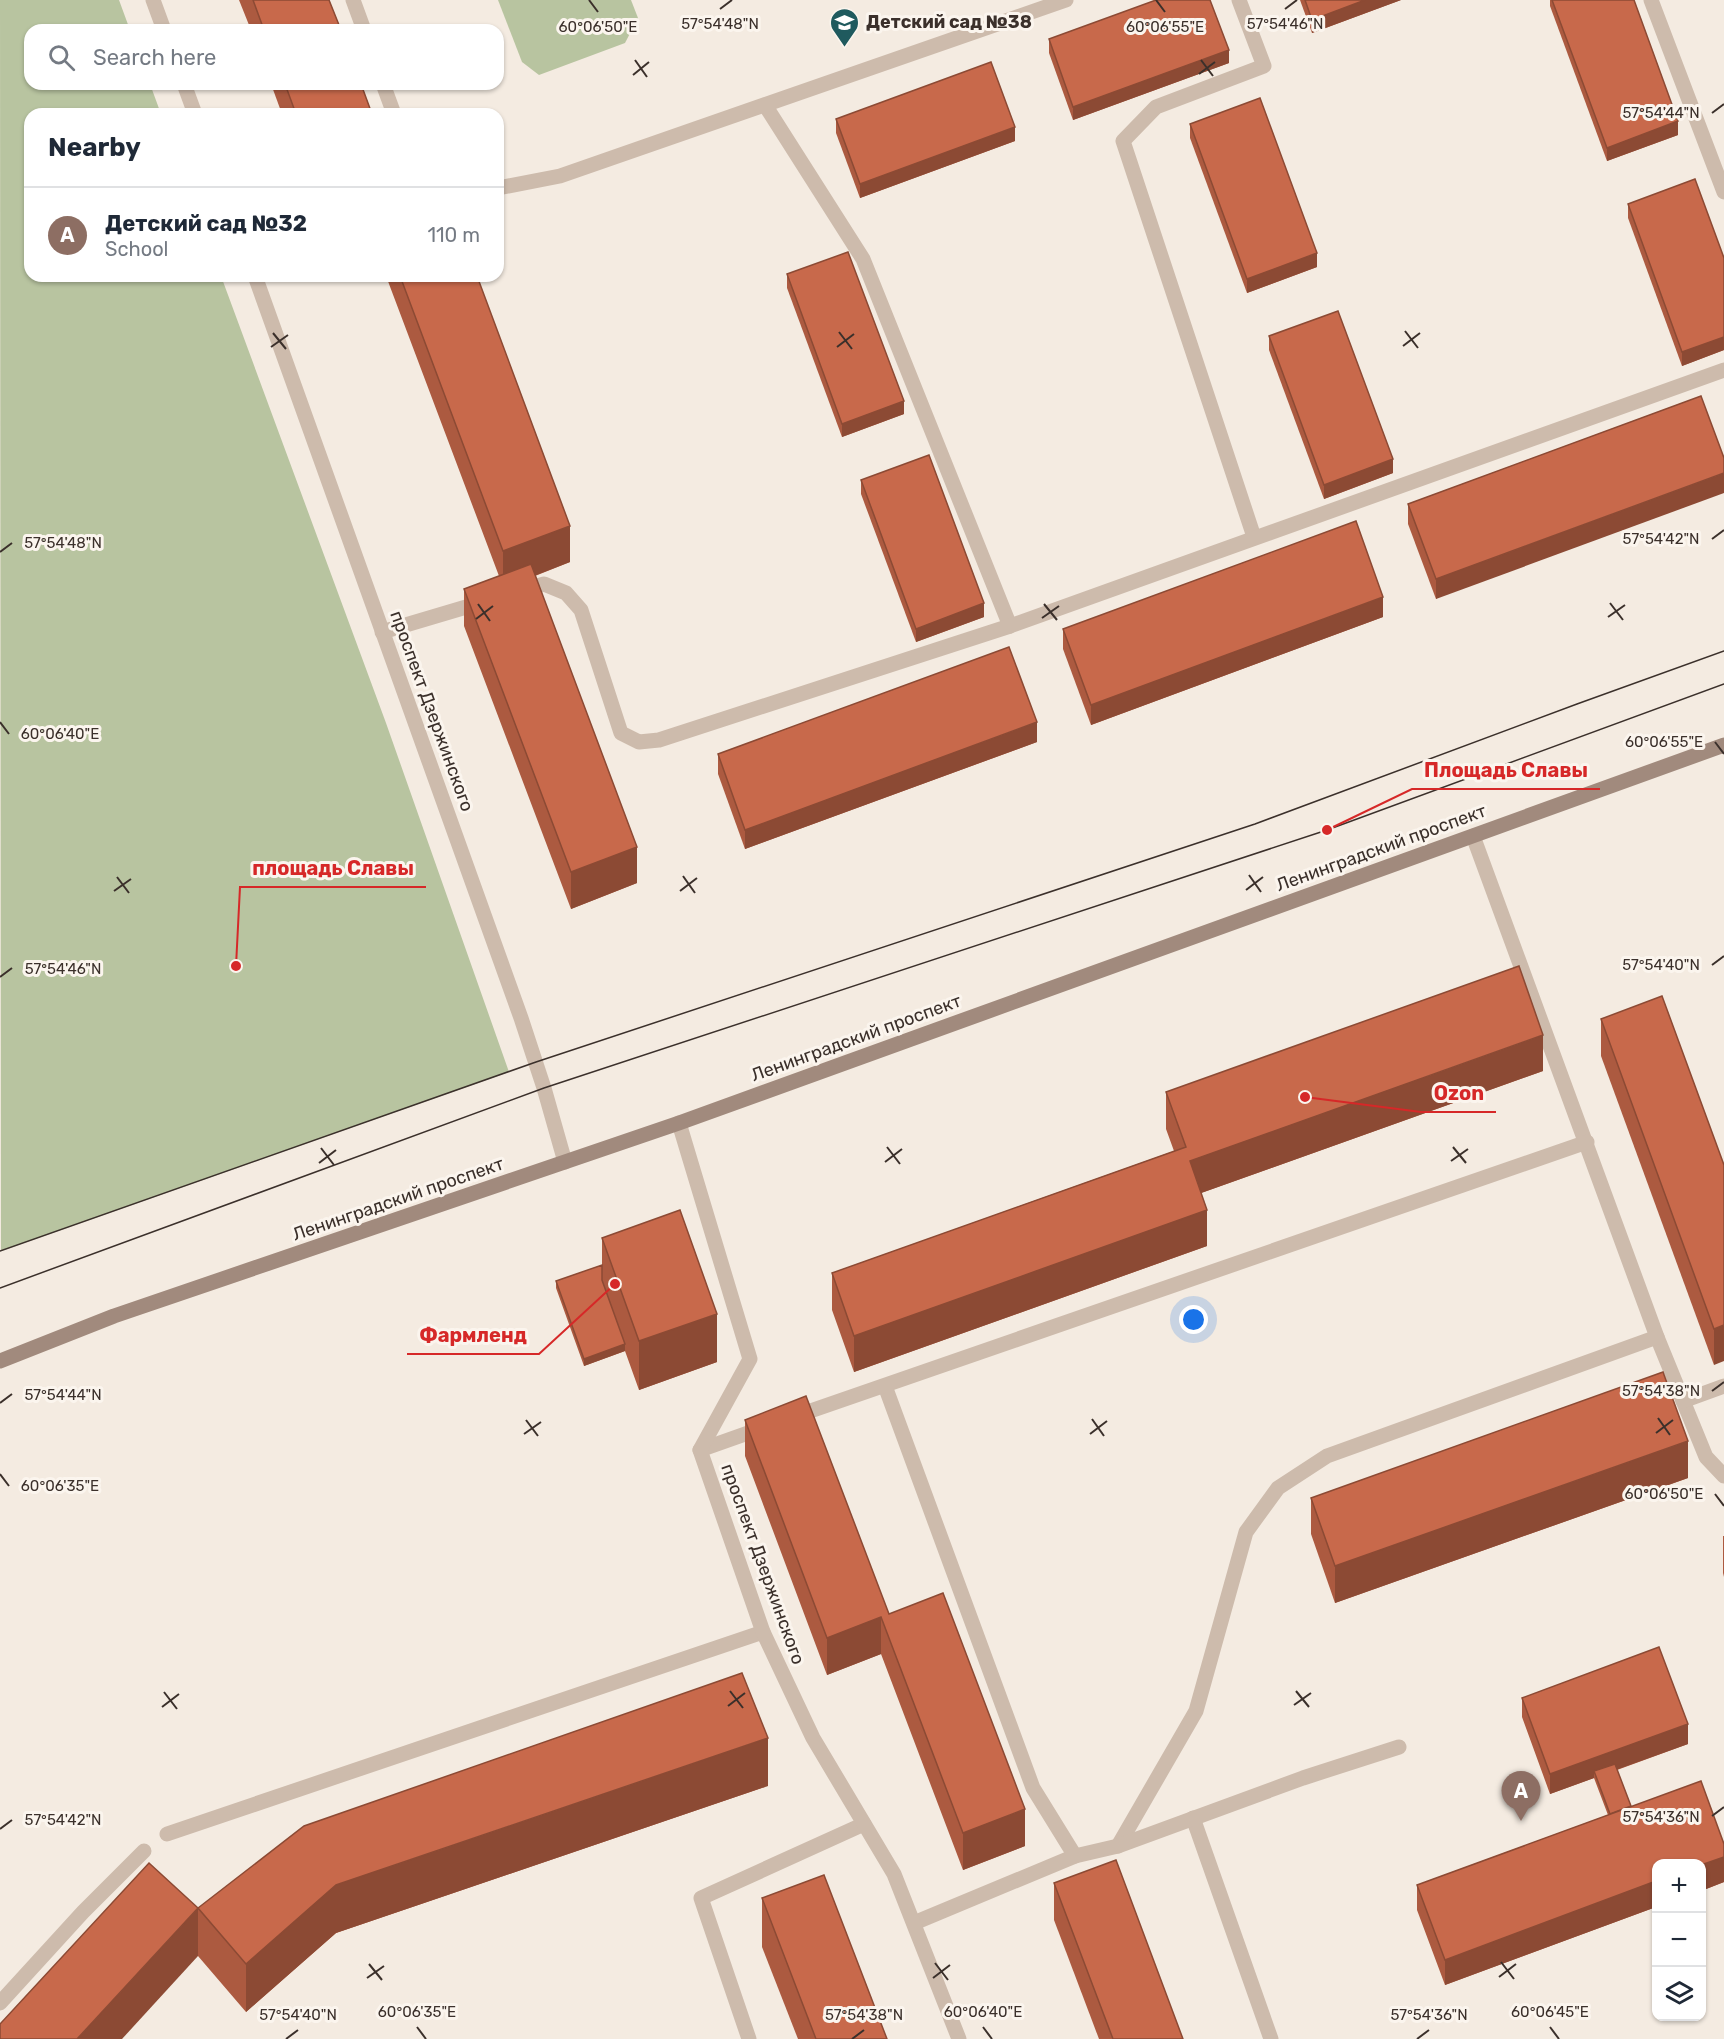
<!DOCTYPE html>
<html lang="en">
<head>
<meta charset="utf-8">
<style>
  :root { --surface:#fff; --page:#f2f2f3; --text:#1f2937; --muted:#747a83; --line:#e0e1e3; --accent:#1a73e8 }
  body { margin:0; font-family:Rubik,sans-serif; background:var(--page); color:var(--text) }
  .controls { position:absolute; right:18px; bottom:18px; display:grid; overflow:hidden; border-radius:12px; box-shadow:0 2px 4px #0004 }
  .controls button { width:54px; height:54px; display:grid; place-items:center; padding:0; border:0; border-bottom:2px solid var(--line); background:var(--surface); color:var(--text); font:30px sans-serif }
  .you { position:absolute; left:1194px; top:1320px; width:21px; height:21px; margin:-15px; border:4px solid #fff; border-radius:50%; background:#1a73e8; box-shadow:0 0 0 9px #1a73e833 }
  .badge { display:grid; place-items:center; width:39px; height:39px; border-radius:50%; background:var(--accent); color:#fff; font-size:20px; font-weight:700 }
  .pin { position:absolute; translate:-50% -50px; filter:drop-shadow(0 2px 3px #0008) }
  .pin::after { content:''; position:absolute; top:32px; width:21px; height:18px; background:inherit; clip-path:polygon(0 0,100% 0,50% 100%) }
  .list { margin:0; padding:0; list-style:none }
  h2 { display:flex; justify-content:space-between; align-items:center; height:78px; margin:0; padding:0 24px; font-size:26px }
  h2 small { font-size:20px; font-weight:400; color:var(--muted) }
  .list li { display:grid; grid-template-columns:39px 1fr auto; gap:18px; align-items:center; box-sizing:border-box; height:96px; padding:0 24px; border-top:2px solid var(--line) }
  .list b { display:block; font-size:22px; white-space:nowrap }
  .list p { margin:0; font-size:20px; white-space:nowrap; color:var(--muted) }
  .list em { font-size:20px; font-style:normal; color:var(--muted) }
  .icon { flex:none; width:33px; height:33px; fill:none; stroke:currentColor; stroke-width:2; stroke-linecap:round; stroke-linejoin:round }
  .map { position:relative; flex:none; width:1724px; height:2039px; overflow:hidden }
  .search { position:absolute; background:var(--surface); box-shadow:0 2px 4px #0004; left:24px; top:24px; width:480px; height:66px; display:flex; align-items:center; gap:15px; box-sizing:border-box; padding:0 21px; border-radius:18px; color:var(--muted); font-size:22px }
  .panel { position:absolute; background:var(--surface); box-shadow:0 2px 4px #0004; left:24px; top:108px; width:480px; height:174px; border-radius:18px }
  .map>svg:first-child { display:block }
  .green { fill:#b8c4a0 }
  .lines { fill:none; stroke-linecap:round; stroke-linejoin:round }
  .service { stroke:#cdbbac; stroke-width:15 }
  .minor { stroke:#cdbbac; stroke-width:15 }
  .secondary { stroke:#a18a7d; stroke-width:15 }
  .tram { stroke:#3b302b; stroke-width:1.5 }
  .wall { fill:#ac5a40 }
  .shaded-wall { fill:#8c4a34 }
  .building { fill:#c8694b; stroke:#8c4a34; stroke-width:1.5 }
  .ticks { fill:none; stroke:#3b302b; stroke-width:2 }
  .labels { text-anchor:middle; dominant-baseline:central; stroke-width:6; stroke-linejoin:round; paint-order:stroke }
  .poi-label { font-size:18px; font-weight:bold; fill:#3b302b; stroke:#fbf5ee; text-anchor:start }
  .street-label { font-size:18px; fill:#3b302b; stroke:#fbf5ee }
  .ticks-label { font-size:15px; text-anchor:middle; fill:#3b302b; stroke:#fbf5ee; stroke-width:6; stroke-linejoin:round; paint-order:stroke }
  .leader { fill:none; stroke:#d62828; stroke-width:2 }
  .callout-dot { fill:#d62828; stroke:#fbf5ee; stroke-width:2 }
  .callout-label { font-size:20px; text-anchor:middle; font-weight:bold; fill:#d62828; stroke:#fbf5ee; stroke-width:6; stroke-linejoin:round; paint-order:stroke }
</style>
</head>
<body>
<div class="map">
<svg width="1724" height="2039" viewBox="0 0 1724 2039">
  <rect width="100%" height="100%" fill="#f4ebe1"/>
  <g class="green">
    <polygon points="0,0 119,0 130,30 30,30 30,84 150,84 161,114 30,114 30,276 221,276 386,723 509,1072 1,1251"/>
    <polygon points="498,0 631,0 638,18 625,43 539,75 522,62"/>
  </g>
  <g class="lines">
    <g class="service">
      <polyline points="353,0 364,30"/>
      <polyline points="1239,0 1264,66 1156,107 1123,141 1254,537"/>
      <polyline points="1651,0 1724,192"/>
      <polyline points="383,84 394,114"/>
      <polyline points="765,105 863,259 1010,626"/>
      <polyline points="498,188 560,176 1066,0"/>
      <polyline points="520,591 544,584 566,593 581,610 621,733 639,742 659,740 1010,626 1724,370"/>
      <polyline points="382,632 483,602"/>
      <polyline points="1473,836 1657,1337 1706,1457 1724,1476"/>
      <polyline points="885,1386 1033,1788 1075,1856"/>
      <polyline points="1683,1401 1724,1386"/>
      <polyline points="793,1417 1587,1142"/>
      <polyline points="700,1450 762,1428"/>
      <polyline points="1193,1818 1271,2039"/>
      <polyline points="167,1834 763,1632"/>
      <polyline points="1118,1846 1196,1711 1246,1532 1278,1488 1327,1456 1657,1337"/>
      <polyline points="914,1923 1075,1856 1118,1846 1303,1778 1399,1747"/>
      <polyline points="0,2003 83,1912 144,1851"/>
      <polyline points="749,2039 701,1898 864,1824"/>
    </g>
    <g class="minor">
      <polyline points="153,0 164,30"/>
      <polyline points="184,84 195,114"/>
      <polyline points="255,276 521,1018 544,1088 565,1162"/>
      <polyline points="679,1123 750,1359 700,1450 763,1632 813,1738 894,1874 959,2039"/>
    </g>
    <polyline class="secondary" points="0,1361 114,1316 679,1123 1724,745"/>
    <g class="tram">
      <polyline points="0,1251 536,1062 1255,824 1577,704 1724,651"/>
      <polyline points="0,1288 544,1088 1327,830 1724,684"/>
    </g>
  </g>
  <g class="wall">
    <polygon points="239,0 329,0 341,30 251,30"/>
    <polygon points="1300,0 1401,0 1312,33"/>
    <polygon points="1550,0 1634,0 1678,135 1607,161 1550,6"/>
    <polygon points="1049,39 1229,63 1073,120 1049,53"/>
    <polygon points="271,84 361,84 372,114 282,114"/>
    <polygon points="836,119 1015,141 860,198 836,133"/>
    <polygon points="1190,124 1317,267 1247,293 1190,138"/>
    <polygon points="1628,204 1724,258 1724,350 1682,366 1628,218"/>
    <polygon points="787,274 904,414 842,437 787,288"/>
    <polygon points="386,276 477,276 570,562 535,576 637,883 571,909 464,626 464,589 499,576"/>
    <polygon points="1269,336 1393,473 1324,499 1269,350"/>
    <polygon points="1701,396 1436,599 1408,524 1408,504"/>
    <polygon points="861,480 984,617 916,642 861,494"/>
    <polygon points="1383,617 1091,725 1063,649 1063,629"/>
    <polygon points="1037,742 745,849 718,774 718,754"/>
    <polygon points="1601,1019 1724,1165 1714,1365 1601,1056"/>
    <polygon points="1543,1071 1201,1193 1207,1246 854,1372 832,1310 832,1273 1174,1151 1166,1129 1166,1092"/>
    <polygon points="602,1238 717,1362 639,1390 625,1351 584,1366 556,1288 556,1281 602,1265"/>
    <polygon points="745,1420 889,1614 1025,1846 963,1870 881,1654 827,1675 745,1456"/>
    <polygon points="1688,1478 1335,1603 1311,1534 1311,1498"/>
    <polygon points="1723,1536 1724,1536 1724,1577 1723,1573"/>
    <polygon points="1522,1698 1688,1744 1617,1770 1631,1806 1724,1844 1724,1882 1701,1891 1656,1863 1656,1907 1445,1985 1417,1910 1417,1885 1608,1815 1594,1778 1550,1794 1522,1717"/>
    <polygon points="768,1786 336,1933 246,2012 198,1956 198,1908"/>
    <polygon points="1054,1883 1183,2039 1099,2039 1054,1920"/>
    <polygon points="762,1898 887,2039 798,2039 762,1947"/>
  </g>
  <g class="shaded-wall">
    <polygon points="1365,0 1401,0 1312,33 1312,20"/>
    <polygon points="1229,50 1229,63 1073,120 1073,107"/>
    <polygon points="1678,121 1678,135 1607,161 1607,148"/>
    <polygon points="1015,127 1015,141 860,198 860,184"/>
    <polygon points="1317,253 1317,267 1247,293 1247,279"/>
    <polygon points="1724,337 1724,350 1682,366 1682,352"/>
    <polygon points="904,401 904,414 842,437 842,424"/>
    <polygon points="1393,459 1393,473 1324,499 1324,485"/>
    <polygon points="1724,473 1724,493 1436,599 1436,579"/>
    <polygon points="570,526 570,562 503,588 503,551"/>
    <polygon points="1383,597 1383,617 1091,725 1091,705"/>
    <polygon points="984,603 984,617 916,642 916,629"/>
    <polygon points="1037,722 1037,742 745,849 745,830"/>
    <polygon points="637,847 637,883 571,909 571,872"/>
    <polygon points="1543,1035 1543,1071 1190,1197 1190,1161"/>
    <polygon points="1207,1210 1207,1246 854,1372 854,1336"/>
    <polygon points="717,1314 717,1362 639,1390 639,1341"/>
    <polygon points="1724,1325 1724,1361 1714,1365 1714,1329"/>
    <polygon points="625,1344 625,1351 584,1366 584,1359"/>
    <polygon points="1688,1441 1688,1478 1335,1603 1335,1566"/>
    <polygon points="881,1617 881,1654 827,1675 827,1638"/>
    <polygon points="1688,1724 1688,1744 1596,1777 1594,1771 1594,1778 1550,1794 1550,1774"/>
    <polygon points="768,1738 768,1786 336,1933 246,2012 246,1964 336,1885"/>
    <polygon points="1025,1809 1025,1846 963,1870 963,1833"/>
    <polygon points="1724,1857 1724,1882 1701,1891 1701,1865"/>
    <polygon points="1656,1881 1656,1907 1445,1985 1445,1960"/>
    <polygon points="198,1908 198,1956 122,2039 77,2039"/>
  </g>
  <g class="building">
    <polygon points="253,0 329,0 341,30 264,30"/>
    <polygon points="1156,0 1210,0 1229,50 1073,107 1049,39"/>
    <polygon points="1305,0 1365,0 1312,20"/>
    <polygon points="1552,0 1634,0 1678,121 1607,148"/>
    <polygon points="991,62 1015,127 860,184 836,119"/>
    <polygon points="285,84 361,84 372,114 296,114"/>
    <polygon points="1260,98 1317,253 1247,279 1190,124"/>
    <polygon points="1695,179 1724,258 1724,337 1682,352 1628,204"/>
    <polygon points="848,252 904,401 842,424 787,274"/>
    <polygon points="400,276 477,276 570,526 503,551"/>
    <polygon points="1338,311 1393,459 1324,485 1269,336"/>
    <polygon points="1701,396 1724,458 1724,473 1436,579 1408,504"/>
    <polygon points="929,455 984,603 916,629 861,480"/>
    <polygon points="1356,521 1383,597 1091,705 1063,629"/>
    <polygon points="531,564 637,847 571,872 464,589"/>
    <polygon points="1009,647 1037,722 745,830 718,754"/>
    <polygon points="1519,966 1543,1035 1190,1161 1207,1210 854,1336 832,1273 1186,1147 1166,1092"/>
    <polygon points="1662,996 1724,1165 1724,1325 1714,1329 1601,1019"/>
    <polygon points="680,1210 717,1314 639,1341 602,1238"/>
    <polygon points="602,1265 602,1280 625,1344 584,1359 556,1281"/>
    <polygon points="1663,1372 1688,1441 1335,1566 1311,1498"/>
    <polygon points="806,1396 889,1614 943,1593 1025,1809 963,1833 881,1617 827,1638 745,1420"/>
    <polygon points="1659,1647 1688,1724 1550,1774 1522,1698"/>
    <polygon points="742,1673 768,1738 336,1885 246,1964 198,1908 304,1826"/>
    <polygon points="1615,1764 1631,1806 1610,1814 1594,1771"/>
    <polygon points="1701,1781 1724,1844 1724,1857 1701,1865 1701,1863 1656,1863 1656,1881 1445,1960 1417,1885"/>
    <polygon points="1116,1860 1183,2039 1113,2039 1054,1883"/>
    <polygon points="149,1863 198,1908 77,2039 0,2039 0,2024"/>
    <polygon points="824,1875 887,2039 816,2039 762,1898"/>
  </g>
  <path class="ticks" d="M589 0 598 12M1156 0 1165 12M720 9 732 0M1285 9 1297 0M635 60 647 77M1201 60 1213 76M1199 74 1215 62M633 75 649 62M1712 113 1724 104M1405 331 1418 348M839 332 852 349M273 333 286 349M1403 346 1420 333M271 347 288 335M837 347 854 334M1712 539 1724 530M0 552 12 543M1610 603 1623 620M478 604 490 621M1044 604 1057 620M1608 617 1625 605M1042 618 1059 606M476 619 493 606M0 722 9 734M1715 742 1724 754M1249 875 1261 892M683 876 695 893M117 877 129 893M1246 890 1263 877M114 891 131 879M680 891 697 878M1712 965 1724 956M0 977 12 968M887 1147 900 1164M1453 1147 1466 1163M321 1148 334 1165M1451 1161 1468 1149M885 1162 902 1149M319 1163 336 1150M1712 1391 1724 1382M0 1403 12 1394M1658 1418 1670 1435M1092 1419 1104 1436M526 1420 538 1436M1656 1433 1673 1420M524 1434 541 1422M1090 1434 1107 1421M0 1474 9 1486M1715 1494 1724 1506M730 1691 743 1708M1296 1691 1309 1707M164 1692 177 1709M1294 1705 1311 1693M728 1706 745 1693M162 1707 179 1694M1712 1816 1724 1807M0 1829 12 1820M1501 1962 1514 1979M935 1963 948 1980M369 1964 382 1980M1499 1977 1516 1964M367 1978 384 1966M933 1978 950 1965M417 2027 426 2039M983 2027 992 2039M1550 2027 1559 2039M286 2039 298 2030M852 2039 864 2030M1417 2039 1429 2030"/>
  <defs>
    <symbol id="school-pin" viewBox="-11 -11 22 30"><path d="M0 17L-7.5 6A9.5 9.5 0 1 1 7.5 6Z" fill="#1f5a5e" stroke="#fbf5ee"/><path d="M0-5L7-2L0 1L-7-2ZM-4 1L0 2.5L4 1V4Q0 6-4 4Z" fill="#fff"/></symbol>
  </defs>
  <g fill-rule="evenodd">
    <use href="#school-pin" x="828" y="6" width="33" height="45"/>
  </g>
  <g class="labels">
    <g class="poi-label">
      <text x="866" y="22">Детский сад №38</text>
    </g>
    <g class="street-label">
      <text transform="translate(432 711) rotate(70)">проспект Дзержинского</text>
      <text transform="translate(1381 848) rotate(-20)">Ленинградский проспект</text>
      <text transform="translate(856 1038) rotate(-20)">Ленинградский проспект</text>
      <text transform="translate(398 1199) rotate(-19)">Ленинградский проспект</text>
      <text transform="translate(763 1564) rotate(70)">проспект Дзержинского</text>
    </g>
  </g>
  <g class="ticks-label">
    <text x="720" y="29">57°54'48"N</text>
    <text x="1285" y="29">57°54'46"N</text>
    <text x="598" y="32">60°06'50"E</text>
    <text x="1165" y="32">60°06'55"E</text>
    <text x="1661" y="118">57°54'44"N</text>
    <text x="1661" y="544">57°54'42"N</text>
    <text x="63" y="548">57°54'48"N</text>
    <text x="60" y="739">60°06'40"E</text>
    <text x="1664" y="747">60°06'55"E</text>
    <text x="1661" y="970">57°54'40"N</text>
    <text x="63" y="974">57°54'46"N</text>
    <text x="1661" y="1396">57°54'38"N</text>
    <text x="63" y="1400">57°54'44"N</text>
    <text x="60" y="1491">60°06'35"E</text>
    <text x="1664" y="1499">60°06'50"E</text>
    <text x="1661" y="1822">57°54'36"N</text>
    <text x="63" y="1825">57°54'42"N</text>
    <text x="417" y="2017">60°06'35"E</text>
    <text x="983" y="2017">60°06'40"E</text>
    <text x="1550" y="2017">60°06'45"E</text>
    <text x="298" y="2020">57°54'40"N</text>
    <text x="864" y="2020">57°54'38"N</text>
    <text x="1429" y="2020">57°54'36"N</text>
  </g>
  <path class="leader" d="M1327 830L1412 789H1600M236 966L240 887H426M1305 1097L1421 1112H1496M615 1284L539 1354H407"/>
  <g class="callout-dot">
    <circle cx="1327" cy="830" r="6"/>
    <circle cx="236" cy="966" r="6"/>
    <circle cx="1305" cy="1097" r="6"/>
    <circle cx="615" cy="1284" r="6"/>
  </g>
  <g class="callout-label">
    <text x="1506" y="777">Площадь Славы</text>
    <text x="333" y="875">площадь Славы</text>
    <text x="1459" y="1100">Ozon</text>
    <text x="473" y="1342">Фармленд</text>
  </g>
</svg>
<div class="controls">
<button>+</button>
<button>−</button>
<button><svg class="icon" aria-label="layers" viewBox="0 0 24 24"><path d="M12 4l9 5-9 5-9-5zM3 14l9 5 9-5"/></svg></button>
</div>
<div class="you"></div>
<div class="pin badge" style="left:1521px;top:1821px;background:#8d6e63">A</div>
<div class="search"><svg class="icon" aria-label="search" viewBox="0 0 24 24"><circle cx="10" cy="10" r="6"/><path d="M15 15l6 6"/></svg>Search here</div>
<section class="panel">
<h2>Nearby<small></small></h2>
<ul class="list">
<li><span class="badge" style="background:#8d6e63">A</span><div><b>Детский сад №32</b><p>School</p></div><em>110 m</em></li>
</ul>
</section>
</div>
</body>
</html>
